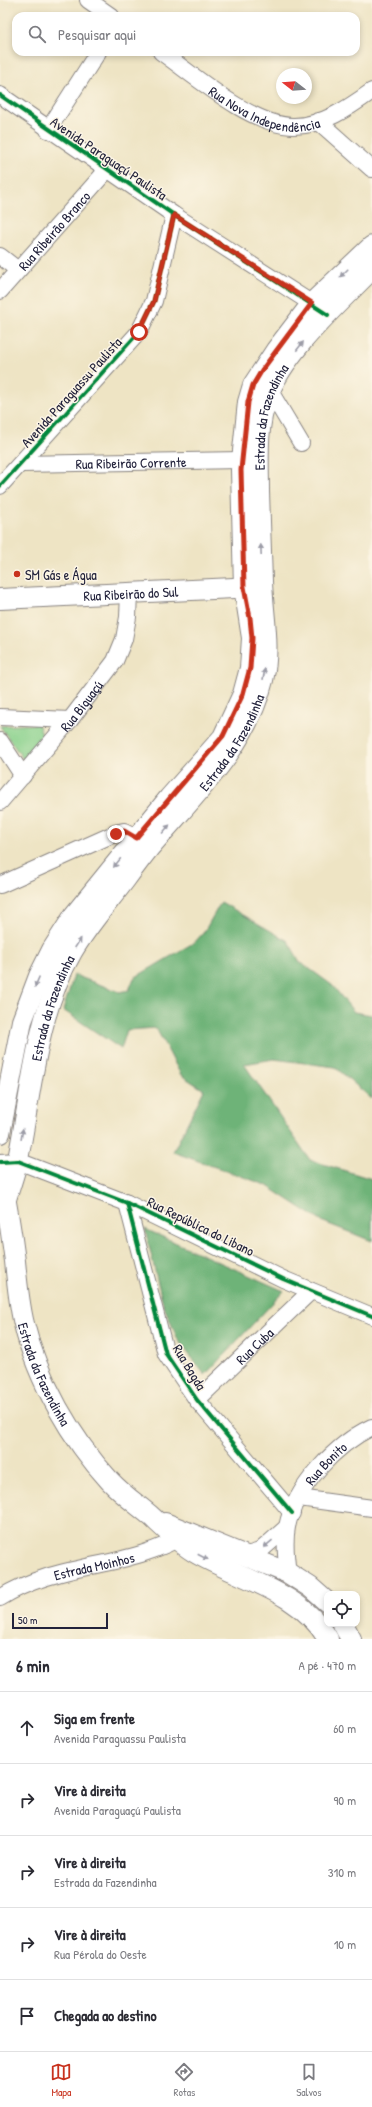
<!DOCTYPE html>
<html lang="pt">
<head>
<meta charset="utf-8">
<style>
  :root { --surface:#fff; --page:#f7f7f7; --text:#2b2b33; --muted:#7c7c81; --line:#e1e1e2; --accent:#c8321e }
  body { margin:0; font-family:"Patrick Hand",sans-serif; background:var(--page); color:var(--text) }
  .controls { position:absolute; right:12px; bottom:12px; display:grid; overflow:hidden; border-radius:8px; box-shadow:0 2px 6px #0003 }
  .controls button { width:36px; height:36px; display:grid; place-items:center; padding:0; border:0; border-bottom:1px solid var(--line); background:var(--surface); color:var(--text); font:20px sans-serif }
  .compass { position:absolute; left:276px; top:68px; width:36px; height:36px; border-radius:50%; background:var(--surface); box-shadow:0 2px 6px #0003; rotate:287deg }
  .scale { position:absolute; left:12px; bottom:10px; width:96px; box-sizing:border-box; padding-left:4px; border:2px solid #22223b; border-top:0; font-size:11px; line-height:14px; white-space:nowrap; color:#22223b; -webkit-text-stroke:3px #fcf5e5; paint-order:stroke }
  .stop { position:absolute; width:12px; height:12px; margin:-9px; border:3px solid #c8321e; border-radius:50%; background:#fff }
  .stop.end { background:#c8321e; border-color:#fff; box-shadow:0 1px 4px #0008 }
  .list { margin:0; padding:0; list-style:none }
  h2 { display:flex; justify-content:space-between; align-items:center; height:52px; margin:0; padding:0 16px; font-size:17px }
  h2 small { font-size:13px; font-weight:400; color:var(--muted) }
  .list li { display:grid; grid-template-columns:26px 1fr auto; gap:12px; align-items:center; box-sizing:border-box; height:72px; padding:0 16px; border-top:1px solid var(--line) }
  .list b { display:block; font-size:15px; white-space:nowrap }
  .list p { margin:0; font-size:13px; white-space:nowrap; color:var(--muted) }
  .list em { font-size:13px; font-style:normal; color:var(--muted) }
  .icon { flex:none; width:22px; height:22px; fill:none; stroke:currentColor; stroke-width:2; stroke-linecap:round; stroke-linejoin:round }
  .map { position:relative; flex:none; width:372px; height:1639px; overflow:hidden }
  .search { position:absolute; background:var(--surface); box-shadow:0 2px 6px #0003; left:12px; right:12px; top:12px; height:44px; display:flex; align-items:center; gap:10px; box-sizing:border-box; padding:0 14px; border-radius:12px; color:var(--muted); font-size:15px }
  .sheet { height:412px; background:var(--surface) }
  nav { display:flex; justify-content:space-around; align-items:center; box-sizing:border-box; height:56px; border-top:1px solid var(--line); background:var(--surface); font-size:11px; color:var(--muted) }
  nav a { display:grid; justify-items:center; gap:2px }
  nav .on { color:var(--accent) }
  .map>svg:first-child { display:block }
  .green { fill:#89d18c; stroke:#567a64 }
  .forest { fill:#6eb378; stroke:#486a5a }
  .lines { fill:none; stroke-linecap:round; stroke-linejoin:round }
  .minor-casing { stroke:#888380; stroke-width:18 }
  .major-casing { stroke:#888380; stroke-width:22 }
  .minor { stroke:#fff; stroke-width:16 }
  .major { stroke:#fff; stroke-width:20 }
  .cycleway-casing { stroke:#fcf5e5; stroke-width:6 }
  .cycleway { stroke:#00873e; stroke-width:4 }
  .oneway { fill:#9c9ca7 }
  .route { stroke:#c8321e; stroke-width:5 }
  .poi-dot { fill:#c8321e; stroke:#fcf5e5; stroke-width:1.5 }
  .labels { text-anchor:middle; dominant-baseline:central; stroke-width:3; stroke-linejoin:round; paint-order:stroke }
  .street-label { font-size:14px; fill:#22223b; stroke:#fcf5e5 }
  .poi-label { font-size:14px; fill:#22223b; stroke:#fcf5e5; text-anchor:start }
</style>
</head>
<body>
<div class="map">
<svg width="372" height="1639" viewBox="0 0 372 1639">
  <rect width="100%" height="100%" fill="#fcf5e5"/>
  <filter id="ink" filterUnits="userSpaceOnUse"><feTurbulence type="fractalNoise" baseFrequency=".025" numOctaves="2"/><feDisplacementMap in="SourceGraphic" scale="8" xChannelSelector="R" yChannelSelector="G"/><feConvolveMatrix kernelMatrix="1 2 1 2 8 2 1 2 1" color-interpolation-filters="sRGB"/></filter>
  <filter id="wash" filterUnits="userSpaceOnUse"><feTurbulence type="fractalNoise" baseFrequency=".012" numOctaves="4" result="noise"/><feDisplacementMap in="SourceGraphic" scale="16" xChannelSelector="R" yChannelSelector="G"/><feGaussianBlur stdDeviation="0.9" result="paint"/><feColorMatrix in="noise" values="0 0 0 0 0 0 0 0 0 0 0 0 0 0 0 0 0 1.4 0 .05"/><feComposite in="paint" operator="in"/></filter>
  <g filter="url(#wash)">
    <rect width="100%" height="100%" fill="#eee4c4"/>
    <polygon class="green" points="38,724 45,741 26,763 0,726"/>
    <g class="forest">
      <polygon points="221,902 288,941 300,962 332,985 354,1012 372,1015 372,1099 335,1067 274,1059 244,1064 310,1160 372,1179 372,1241 321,1221 266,1185 173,1152 204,1090 181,1075 156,1028 127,1030 121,1049 63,1010 74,975 120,992 129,990 134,978 195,942 204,932"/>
      <polygon points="145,1229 284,1291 205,1375 178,1340 163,1304"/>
    </g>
  </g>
  <g filter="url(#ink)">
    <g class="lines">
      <defs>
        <g id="minor">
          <polyline points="88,0 111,16"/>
          <path id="s1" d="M161 52C195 76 251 125 292 126 321 127 350 107 372 91"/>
          <polyline points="0,95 174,215 322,310"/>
          <polyline points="318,121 372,169"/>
          <polyline points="48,130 98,52"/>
          <polyline points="0,256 18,270"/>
          <path id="s2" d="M0 291 107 170"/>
          <polyline points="270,391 301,443"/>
          <path id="s3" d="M21 464 241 460"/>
          <polyline points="0,486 139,332 154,301 174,215"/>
          <polyline points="0,717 70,720"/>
          <polyline points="0,741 23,776"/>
          <path id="s4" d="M0 802 70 720 115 661 124 639 128 617 129 593"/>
          <polyline points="0,885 116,833 124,831 136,837 145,845"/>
          <polyline points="0,1162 18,1161 127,1203 283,1279 372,1316"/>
          <polyline points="127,1203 166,1354 197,1400 292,1513"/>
          <path id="s5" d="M197 1400 311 1291"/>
          <polyline points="299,1498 372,1508"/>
          <polyline points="247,1555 260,1551 286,1528"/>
          <path id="s6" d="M288 1573C286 1559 284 1542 287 1527 295 1487 336 1444 372 1427"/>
          <path id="s7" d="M0 1598C57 1561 129 1570 186 1534"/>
        </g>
        <g id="major">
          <path id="s8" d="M0 599 234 588H258"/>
          <polyline points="0,1133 22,1021 39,976 52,950 75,914 169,798 223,737 243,694 250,668 252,638 244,587 241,470 248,402 253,385 276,350 312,303 372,246"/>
          <path id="s9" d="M0 1170C6 1200 11 1230 15 1261 17 1282 19 1304 24 1324 37 1379 72 1440 110 1481 123 1495 138 1505 152 1517 166 1530 178 1542 194 1552 239 1579 300 1590 328 1639"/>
          <path id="s10" d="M6 1199C10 1186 15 1172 18 1159 32 1090 36 1014 72 952 87 926 107 904 125 880 133 869 141 858 150 847 193 796 247 747 263 680 271 647 263 614 262 581 261 551 260 521 259 492 259 461 256 428 267 398 283 352 338 304 372 269"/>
          <polyline points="165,1523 288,1573 310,1587 327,1602"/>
          <polyline points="343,1624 351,1639"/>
        </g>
      </defs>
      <use href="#minor" class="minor-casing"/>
      <use href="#major" class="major-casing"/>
      <use href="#minor" class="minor"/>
      <use href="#major" class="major"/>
      <defs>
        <g id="cycleway">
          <polyline points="0,95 174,215 328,315"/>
          <polyline points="0,486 139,332 154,301 174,215"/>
          <polyline points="0,1162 18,1161 127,1203 283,1279 372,1316"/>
          <polyline points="127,1203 166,1354 197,1400 292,1513"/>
        </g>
      </defs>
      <use href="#cycleway" class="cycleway-casing"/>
      <use href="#cycleway" class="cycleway"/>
    </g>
    <defs><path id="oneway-solid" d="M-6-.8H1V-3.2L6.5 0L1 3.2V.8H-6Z"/></defs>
    <g class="oneway">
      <use href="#oneway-solid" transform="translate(344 273) rotate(135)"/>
      <use href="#oneway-solid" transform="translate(300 346) rotate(-52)"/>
      <use href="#oneway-solid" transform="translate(261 550) rotate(-92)"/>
      <use href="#oneway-solid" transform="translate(264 674) rotate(-80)"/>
      <use href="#oneway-solid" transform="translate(166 829) rotate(-48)"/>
      <use href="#oneway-solid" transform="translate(117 863) rotate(129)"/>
      <use href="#oneway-solid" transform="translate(78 943) rotate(-57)"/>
      <use href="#oneway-solid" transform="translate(37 982) rotate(113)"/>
      <use href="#oneway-solid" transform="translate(22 1134) rotate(-81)"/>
      <use href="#oneway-solid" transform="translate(268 1544) rotate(140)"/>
      <use href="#oneway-solid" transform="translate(203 1557) rotate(27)"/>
    </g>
  </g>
  <g class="lines" filter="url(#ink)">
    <polyline class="route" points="116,834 124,831 136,838 223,736 243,694 250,668 252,638 250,618 244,587 241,470 248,402 253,385 262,370 312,303 174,215 154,301 139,332"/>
  </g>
  <circle class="poi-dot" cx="17" cy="574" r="4"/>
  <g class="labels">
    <g class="street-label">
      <text stroke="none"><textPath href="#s1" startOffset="121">Rua Nova Independência</textPath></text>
      <text transform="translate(109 158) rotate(34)">Avenida Paraguaçú Paulista</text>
      <text stroke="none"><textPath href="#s2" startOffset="81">Rua Ribeirão Branco</textPath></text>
      <text transform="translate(71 392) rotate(-48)">Avenida Paraguassu Paulista</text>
      <text stroke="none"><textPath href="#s10" startOffset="857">Estrada da Fazendinha</textPath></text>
      <text stroke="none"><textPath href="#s3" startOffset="110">Rua Ribeirão Corrente</textPath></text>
      <text stroke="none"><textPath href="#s8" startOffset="131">Rua Ribeirão do Sul</textPath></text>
      <text stroke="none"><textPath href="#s4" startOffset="126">Rua Biguaçú</textPath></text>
      <text stroke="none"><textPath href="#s10" startOffset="521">Estrada da Fazendinha</textPath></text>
      <text stroke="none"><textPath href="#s10" startOffset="197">Estrada da Fazendinha</textPath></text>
      <text transform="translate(201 1226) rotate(26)">Rua República do Libano</text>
      <text stroke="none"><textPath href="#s5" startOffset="79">Rua Cuba</textPath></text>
      <text transform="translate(190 1367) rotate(59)">Rua Bagda</text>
      <text stroke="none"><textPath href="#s9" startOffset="210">Estrada da Fazendinha</textPath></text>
      <text stroke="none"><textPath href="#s6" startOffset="122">Rua Bonito</textPath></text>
      <text stroke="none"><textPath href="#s7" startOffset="100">Estrada Moinhos</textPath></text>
    </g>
    <g class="poi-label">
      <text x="25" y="574">SM Gás e Água</text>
    </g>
  </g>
</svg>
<div class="controls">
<button><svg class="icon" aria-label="locate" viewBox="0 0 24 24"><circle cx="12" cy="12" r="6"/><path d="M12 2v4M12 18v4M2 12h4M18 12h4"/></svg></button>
</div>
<svg class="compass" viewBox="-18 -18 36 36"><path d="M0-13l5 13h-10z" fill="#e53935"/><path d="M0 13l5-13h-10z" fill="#7c7c81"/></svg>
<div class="scale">50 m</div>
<div class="stop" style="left:139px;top:332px"></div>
<div class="stop end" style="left:116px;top:834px"></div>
<div class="search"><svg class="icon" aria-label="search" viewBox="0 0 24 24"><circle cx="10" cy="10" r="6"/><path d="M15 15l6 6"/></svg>Pesquisar aqui</div>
</div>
<section class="sheet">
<h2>6 min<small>A pé · 470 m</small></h2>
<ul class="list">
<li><svg class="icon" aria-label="ahead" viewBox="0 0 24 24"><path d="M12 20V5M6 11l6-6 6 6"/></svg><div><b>Siga em frente</b><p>Avenida Paraguassu Paulista</p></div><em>60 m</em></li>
<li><svg class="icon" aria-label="right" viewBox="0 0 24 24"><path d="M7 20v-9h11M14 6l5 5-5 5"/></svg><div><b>Vire à direita</b><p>Avenida Paraguaçú Paulista</p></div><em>90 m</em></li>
<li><svg class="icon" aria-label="right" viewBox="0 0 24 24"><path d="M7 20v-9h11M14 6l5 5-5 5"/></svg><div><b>Vire à direita</b><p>Estrada da Fazendinha</p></div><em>310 m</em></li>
<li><svg class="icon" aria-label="right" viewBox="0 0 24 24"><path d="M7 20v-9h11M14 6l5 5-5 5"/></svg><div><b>Vire à direita</b><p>Rua Pérola do Oeste</p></div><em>10 m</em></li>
<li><svg class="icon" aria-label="arrive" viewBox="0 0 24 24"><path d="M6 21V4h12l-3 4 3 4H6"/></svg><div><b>Chegada ao destino</b></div></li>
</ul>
</section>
<nav>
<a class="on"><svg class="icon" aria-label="map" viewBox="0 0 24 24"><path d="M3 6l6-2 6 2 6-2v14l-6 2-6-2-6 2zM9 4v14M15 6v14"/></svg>Mapa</a>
<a><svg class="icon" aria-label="directions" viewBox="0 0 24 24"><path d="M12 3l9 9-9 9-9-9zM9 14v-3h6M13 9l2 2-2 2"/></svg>Rotas</a>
<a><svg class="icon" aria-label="saved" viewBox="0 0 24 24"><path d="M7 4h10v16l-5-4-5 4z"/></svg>Salvos</a>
</nav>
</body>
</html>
